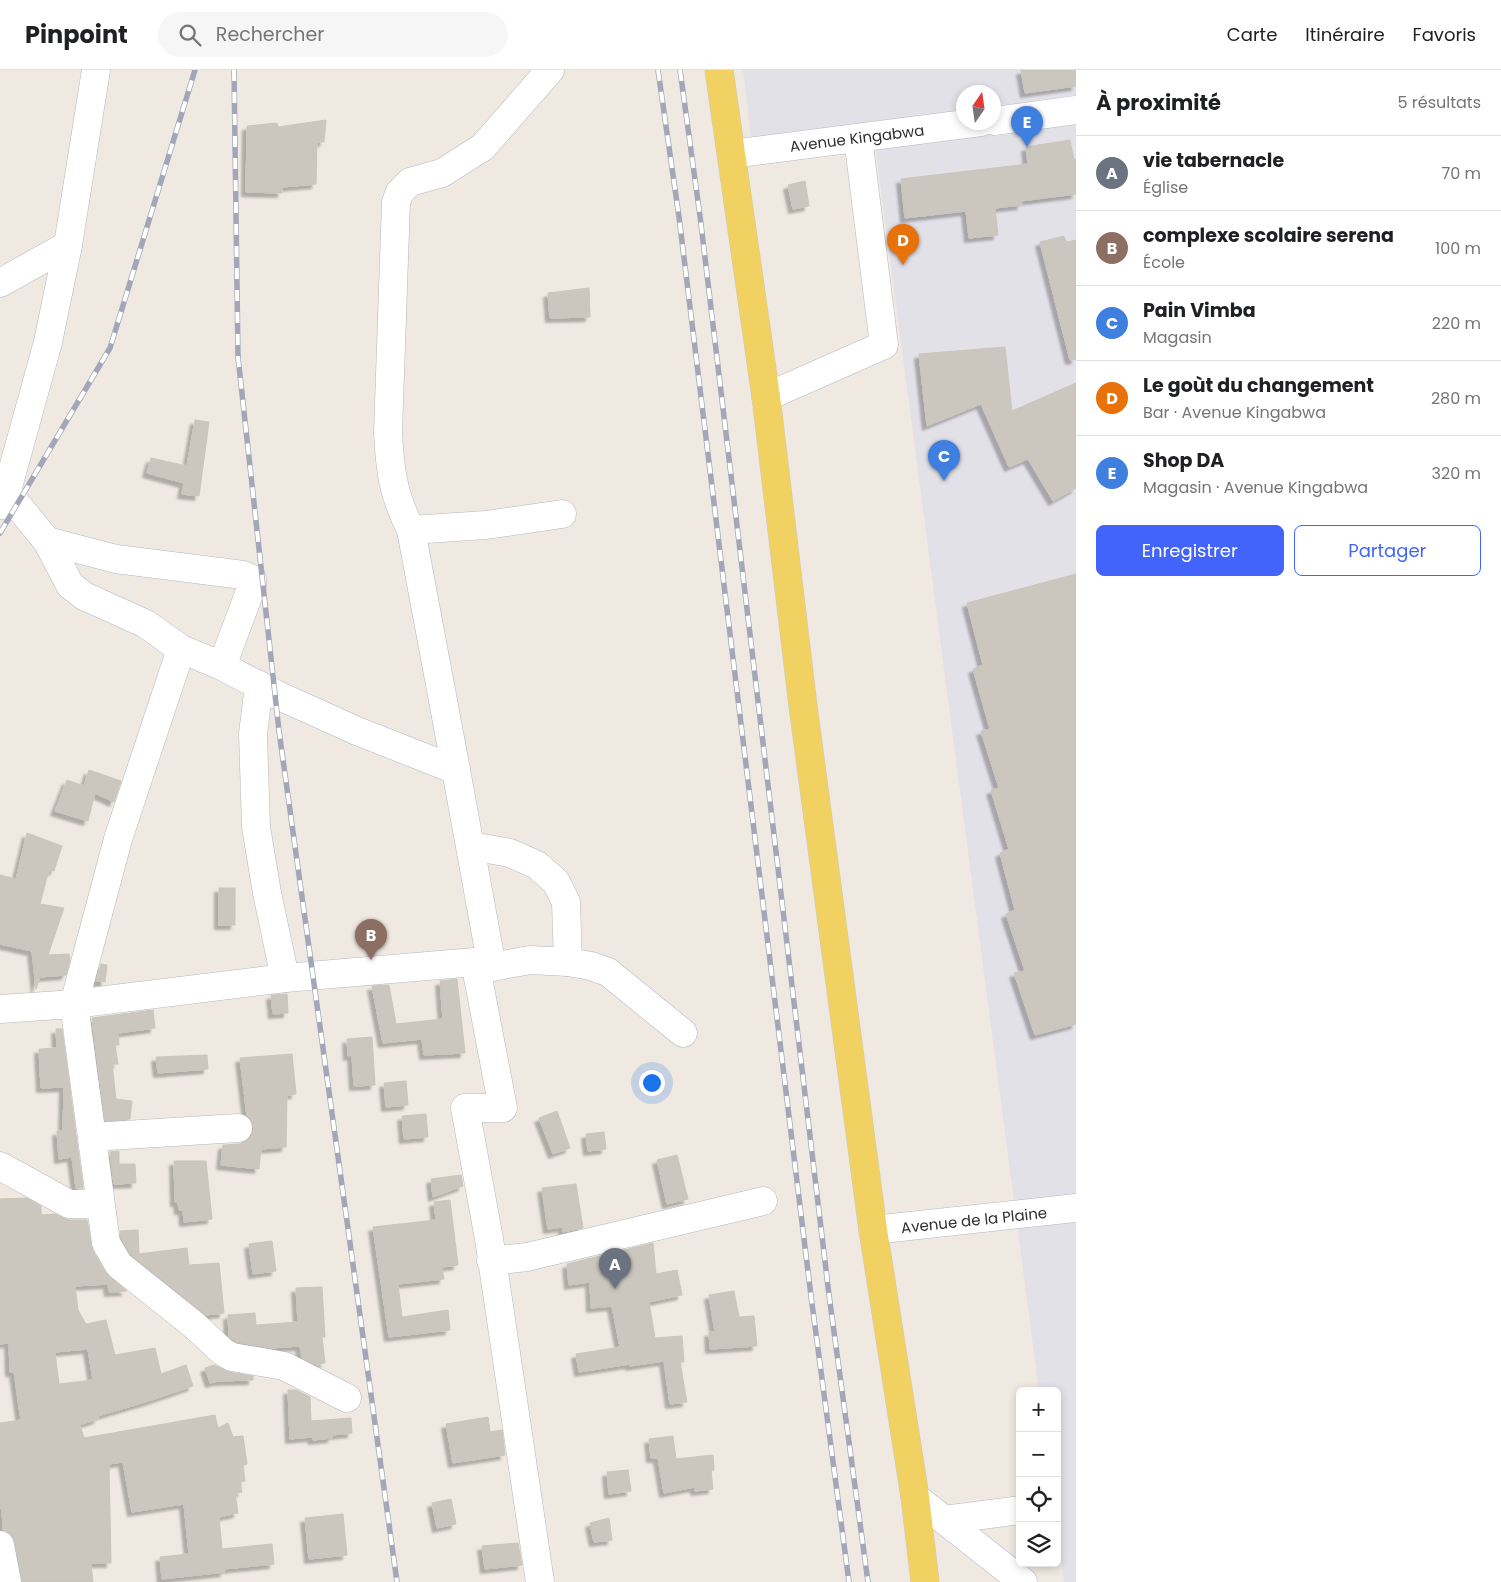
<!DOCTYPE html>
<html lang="fr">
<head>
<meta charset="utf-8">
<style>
  :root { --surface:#fff; --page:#f6f6f6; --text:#202124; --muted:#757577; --line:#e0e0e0; --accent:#4264fb }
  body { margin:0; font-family:Poppins,sans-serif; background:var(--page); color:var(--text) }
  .controls { position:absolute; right:15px; bottom:15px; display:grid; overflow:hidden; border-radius:8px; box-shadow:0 2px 8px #0003 }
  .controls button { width:45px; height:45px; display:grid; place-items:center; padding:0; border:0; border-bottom:1px solid var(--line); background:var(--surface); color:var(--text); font:25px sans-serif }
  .compass { position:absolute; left:956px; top:15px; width:45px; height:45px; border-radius:50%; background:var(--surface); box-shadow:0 2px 8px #0003; rotate:13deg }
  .you { position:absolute; left:651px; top:1012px; width:18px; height:18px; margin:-12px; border:4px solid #fff; border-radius:50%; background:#1a73e8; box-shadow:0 0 0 8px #1a73e833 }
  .badge { display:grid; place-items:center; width:32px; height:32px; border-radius:50%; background:var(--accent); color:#fff; font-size:16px; font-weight:700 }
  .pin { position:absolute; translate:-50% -41px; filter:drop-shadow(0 1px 2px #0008) }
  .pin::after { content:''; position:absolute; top:26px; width:18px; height:15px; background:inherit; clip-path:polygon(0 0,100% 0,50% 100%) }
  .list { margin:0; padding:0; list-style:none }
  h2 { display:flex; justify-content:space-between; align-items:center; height:65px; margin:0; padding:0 20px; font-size:21px }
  h2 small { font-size:16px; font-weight:400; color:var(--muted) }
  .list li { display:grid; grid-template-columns:32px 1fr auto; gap:15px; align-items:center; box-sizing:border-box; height:75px; padding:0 20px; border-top:1px solid var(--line) }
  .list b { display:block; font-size:19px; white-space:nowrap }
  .list p { margin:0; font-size:16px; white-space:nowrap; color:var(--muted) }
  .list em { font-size:16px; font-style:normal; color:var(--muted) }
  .actions { display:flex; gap:10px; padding:15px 20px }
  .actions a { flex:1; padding:11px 0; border:1px solid var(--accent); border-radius:8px; text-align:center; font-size:18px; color:var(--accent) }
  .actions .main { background:var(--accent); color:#fff }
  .icon { flex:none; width:28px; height:28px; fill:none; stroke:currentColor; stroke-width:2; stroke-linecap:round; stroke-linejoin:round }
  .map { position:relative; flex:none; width:1076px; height:1512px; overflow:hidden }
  header { display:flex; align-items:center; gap:30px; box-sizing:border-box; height:70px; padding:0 25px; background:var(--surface); border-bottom:1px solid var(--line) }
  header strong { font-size:24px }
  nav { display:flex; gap:28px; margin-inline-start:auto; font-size:18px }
  .search { width:350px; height:45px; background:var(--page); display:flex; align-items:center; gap:12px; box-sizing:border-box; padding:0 18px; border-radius:28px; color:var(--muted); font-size:19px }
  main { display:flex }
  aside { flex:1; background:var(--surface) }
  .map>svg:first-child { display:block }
  .industrial { fill:#e3e1e8; fill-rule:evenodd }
  .building { fill:#cbc7bf; stroke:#cbc5ba; fill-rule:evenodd; filter:url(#shadow) }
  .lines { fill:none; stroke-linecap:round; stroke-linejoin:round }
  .minor-casing { stroke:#b4b7c1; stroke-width:29 }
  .major-casing { stroke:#c9c9c9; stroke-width:29 }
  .minor { stroke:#fff; stroke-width:28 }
  .major { stroke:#f2d163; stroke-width:28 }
  .rail-casing { stroke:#a3a6b8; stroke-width:5.5 }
  .rail { stroke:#fff; stroke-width:4; stroke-dasharray:11; stroke-linecap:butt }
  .labels { text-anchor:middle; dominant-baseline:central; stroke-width:4; stroke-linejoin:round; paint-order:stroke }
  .street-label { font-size:15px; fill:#2e2e2e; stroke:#fff }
</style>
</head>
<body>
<header>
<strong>Pinpoint</strong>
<div class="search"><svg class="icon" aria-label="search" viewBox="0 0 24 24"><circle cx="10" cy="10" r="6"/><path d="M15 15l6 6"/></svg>Rechercher</div>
<nav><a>Carte</a><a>Itinéraire</a><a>Favoris</a></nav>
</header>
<main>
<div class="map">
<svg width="1076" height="1512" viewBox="0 0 1076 1512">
  <defs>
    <filter id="shadow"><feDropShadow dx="-4.5" dy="4.5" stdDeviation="1" flood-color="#0004"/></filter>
  </defs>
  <rect width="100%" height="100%" fill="#efe9e1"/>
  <path class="industrial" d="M743 0H1076V1512H1064L1057 1461V1321H1039L874 67 753 84ZM964 22H994V52H964Z"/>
  <g class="building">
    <polygon points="1021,0 1076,0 1076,16 1025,23"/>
    <polygon points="326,50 324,72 317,72 316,114 282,117 282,123 246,122 247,56 277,53 278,57"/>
    <polygon points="1070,70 1074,90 1076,89 1076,124 1021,131 1022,135 995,138 998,165 969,168 966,141 905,148 901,109 1028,94 1026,77"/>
    <polygon points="805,111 809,136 793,139 788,115"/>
    <polygon points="1064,166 1066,172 1076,170 1076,289 1070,290 1040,172"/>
    <polygon points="589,218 590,247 550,248 548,223"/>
    <polygon points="1005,277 1012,341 1076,313 1076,418 1053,431 1028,389 1009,397 981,334 927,356 919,284"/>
    <polygon points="195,350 209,352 199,426 182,424 184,413 147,403 151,388 187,396"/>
    <polygon points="1076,504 1076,954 1035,965 1014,903 1025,901 1006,844 1015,840 1000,783 1009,779 991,720 999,718 981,661 990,659 973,599 983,595 967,533"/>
    <polygon points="89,700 121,711 114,732 95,723 88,751 55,741 67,710 84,716"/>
    <polygon points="27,763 62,776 54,801 49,800 40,834 64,838 48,885 69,884 70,890 66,905 40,907 36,919 32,881 0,874 0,805 16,809"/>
    <rect x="219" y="818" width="16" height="37"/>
    <polygon points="101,894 107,895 105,912 96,911"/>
    <polygon points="457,909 465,983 424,985 422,969 383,973 372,916 389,915 396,954 443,949 440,911"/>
    <polygon points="287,924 288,943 273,944 271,925"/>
    <polygon points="153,940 155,958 118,963 119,975 115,975 118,994 112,994 116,1029 132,1031 130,1049 105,1051 92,948"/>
    <polygon points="56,959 62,959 83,1118 76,1118 72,1087 59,1089 57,1061 63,1061 64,1017 41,1018 39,979 57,978"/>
    <polygon points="372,967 375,1015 354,1016 352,985 348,986 347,969"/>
    <polygon points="292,984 296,1024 287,1025 286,1077 261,1079 259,1099 221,1095 223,1075 239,1074 246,1071 252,1065 254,1058 251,1050 247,1046 240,988"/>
    <polygon points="207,985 208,999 158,1003 156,987"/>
    <polygon points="406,1011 408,1035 386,1037 384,1013"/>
    <polygon points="557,1041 570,1078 553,1084 539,1048"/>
    <polygon points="426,1044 428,1067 404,1069 402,1046"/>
    <polygon points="604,1062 606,1079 588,1081 586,1064"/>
    <polygon points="119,1081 119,1094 135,1094 136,1113 114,1114 110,1082"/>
    <polygon points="677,1085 688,1129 667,1134 657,1090"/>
    <polygon points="174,1091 206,1091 212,1149 184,1152 183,1140 179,1140 178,1132 175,1132"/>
    <polygon points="461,1105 463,1116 433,1127 431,1109"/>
    <polygon points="576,1114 583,1158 563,1162 563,1157 548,1159 542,1118"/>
    <path d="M27 1128 41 1136V1145L55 1144 69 1150H87L93 1181 106 1203 127 1221 109 1222 108 1214 75 1216 78 1240 86 1254 106 1250 115 1285 155 1278 161 1304 186 1295 193 1316 149 1331 98 1346V1349L80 1355 84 1368 215 1345 218 1358 228 1353 233 1367 243 1366 247 1394 243 1395 245 1411 240 1412 242 1422 235 1423 238 1443 219 1447 222 1479 272 1474 274 1494 224 1499 225 1502 162 1509 160 1487 189 1484 184 1434 132 1442 123 1392 109 1394 111 1493H91L93 1512H22L15 1472 11 1464 3 1460 2 1438H0V1353L21 1350 14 1302H10L9 1273 0 1274V1129ZM88 1279 93 1310 59 1314 55 1282Z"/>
    <polygon points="450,1130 458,1195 442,1197 444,1209 398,1214 402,1247 448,1240 450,1260 389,1267 373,1157 436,1150 434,1132"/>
    <polygon points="138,1160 139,1184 187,1178 189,1195 219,1193 224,1243 206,1245 131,1185 121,1168 120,1161"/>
    <polygon points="272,1171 276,1201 253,1204 249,1174"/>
    <polygon points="653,1173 656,1204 677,1200 682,1225 649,1232 655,1268 682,1266 684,1292 680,1292 687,1332 670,1334 664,1291 630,1296 630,1294 579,1302 576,1284 620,1277 612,1236 591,1238 590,1212 569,1215 567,1194"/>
    <polygon points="322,1217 325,1267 322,1267 325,1293 319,1294 319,1296 302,1288 300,1276 271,1278 237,1272 229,1267 228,1245 255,1243 256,1255 298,1252 296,1218"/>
    <polygon points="734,1221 739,1247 754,1246 757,1276 710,1279 709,1262 715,1262 709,1225"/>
    <polygon points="214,1295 229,1302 253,1306 253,1310 218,1311 210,1313 205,1298"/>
    <polygon points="288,1320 296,1320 310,1327 311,1351 351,1348 352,1363 332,1365 332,1368 313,1370 312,1367 290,1369"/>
    <polygon points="488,1347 490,1362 502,1360 505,1385 453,1393 446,1354"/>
    <polygon points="673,1366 676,1389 713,1385 714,1400 711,1401 713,1419 695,1421 695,1417 664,1423 658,1388 651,1388 649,1369"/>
    <polygon points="628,1400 631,1421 609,1424 607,1402"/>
    <polygon points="451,1429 456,1454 437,1458 432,1433"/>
    <polygon points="343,1444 347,1485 309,1489 305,1448"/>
    <polygon points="609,1448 612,1470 594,1472 590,1453"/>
    <polygon points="518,1473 522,1495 485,1499 482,1476"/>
  </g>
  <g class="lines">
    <defs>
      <g id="minor">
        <polyline points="994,51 1076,40"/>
        <polyline points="732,84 981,52"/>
        <polyline points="0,213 68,175"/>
        <polyline points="766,327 884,275 858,68"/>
        <polyline points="0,414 47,471 70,515 84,526 146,554 181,579 118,769 74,934 106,1173 119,1195 194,1255 223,1282 232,1287 284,1296 347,1328"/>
        <polyline points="3,435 48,272 68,175 96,0"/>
        <path d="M411 460C393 424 390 402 388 362L396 132 400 122 410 112 442 103 483 77 550 0"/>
        <polyline points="47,471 116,489 243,505 252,509 252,516 222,596"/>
        <polyline points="181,579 222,596 275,624 357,661 456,700 492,897"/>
        <polyline points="259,615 253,664 256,757 267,823 285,908"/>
        <polyline points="456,700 411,460 486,455 562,444"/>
        <polyline points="471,776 510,783 537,795 556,812 566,832 568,892"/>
        <polyline points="475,892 503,1038 465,1038 489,1169 540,1512"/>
        <polyline points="0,939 74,934 285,908 475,892 492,897 530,890 568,892 591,896 608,902 683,963"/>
        <polyline points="92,1067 238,1058"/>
        <polyline points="0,1096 69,1134 100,1134"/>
        <polyline points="873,1160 1076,1138"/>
        <polyline points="491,1191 527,1187 763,1131"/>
        <polyline points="915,1427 1023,1512"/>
        <polyline points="944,1450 1020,1440"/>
        <polyline points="0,1475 7,1512"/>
      </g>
      <polyline id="major" points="719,0 766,327 803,636 873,1160 915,1427 925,1512"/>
    </defs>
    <use href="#minor" class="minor-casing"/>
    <use href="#major" class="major-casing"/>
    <use href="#minor" class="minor"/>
    <use href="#major" class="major"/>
    <defs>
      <g id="rail">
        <polyline points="234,0 238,287 279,661 397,1512"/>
        <polyline points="658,0 679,147 811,1226 849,1512"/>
        <polyline points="680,0 700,146 829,1225 868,1512"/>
        <polyline points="0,463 110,278 195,0"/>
      </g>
    </defs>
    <use href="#rail" class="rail-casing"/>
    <use href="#rail" class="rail"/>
  </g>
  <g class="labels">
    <g class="street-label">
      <text transform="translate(857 68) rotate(-7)">Avenue Kingabwa</text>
      <text transform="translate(974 1150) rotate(-6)">Avenue de la Plaine</text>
    </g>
  </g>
</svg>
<div class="controls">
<button>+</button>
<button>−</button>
<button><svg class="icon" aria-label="locate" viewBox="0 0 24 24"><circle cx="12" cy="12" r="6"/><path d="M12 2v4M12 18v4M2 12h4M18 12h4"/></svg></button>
<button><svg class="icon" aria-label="layers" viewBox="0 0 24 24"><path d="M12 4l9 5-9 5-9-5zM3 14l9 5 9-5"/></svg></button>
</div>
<svg class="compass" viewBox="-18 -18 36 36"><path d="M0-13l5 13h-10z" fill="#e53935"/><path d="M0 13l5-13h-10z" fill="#757577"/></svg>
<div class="you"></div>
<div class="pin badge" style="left:615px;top:1219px;background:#6b7280">A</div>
<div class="pin badge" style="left:371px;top:890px;background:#8d6e63">B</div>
<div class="pin badge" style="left:944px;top:411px;background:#3f7fe0">C</div>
<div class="pin badge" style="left:903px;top:195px;background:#e8710a">D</div>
<div class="pin badge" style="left:1027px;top:77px;background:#3f7fe0">E</div>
</div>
<aside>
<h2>À proximité<small>5 résultats</small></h2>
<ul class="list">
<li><span class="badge" style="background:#6b7280">A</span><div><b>vie tabernacle</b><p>Église</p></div><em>70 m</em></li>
<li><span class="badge" style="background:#8d6e63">B</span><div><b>complexe scolaire serena</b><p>École</p></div><em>100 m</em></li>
<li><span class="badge" style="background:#3f7fe0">C</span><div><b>Pain Vimba</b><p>Magasin</p></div><em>220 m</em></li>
<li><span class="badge" style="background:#e8710a">D</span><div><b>Le goùt du changement</b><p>Bar · Avenue Kingabwa</p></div><em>280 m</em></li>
<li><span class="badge" style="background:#3f7fe0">E</span><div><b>Shop DA</b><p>Magasin · Avenue Kingabwa</p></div><em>320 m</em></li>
</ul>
<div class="actions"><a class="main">Enregistrer</a><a>Partager</a></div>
</aside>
</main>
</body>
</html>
